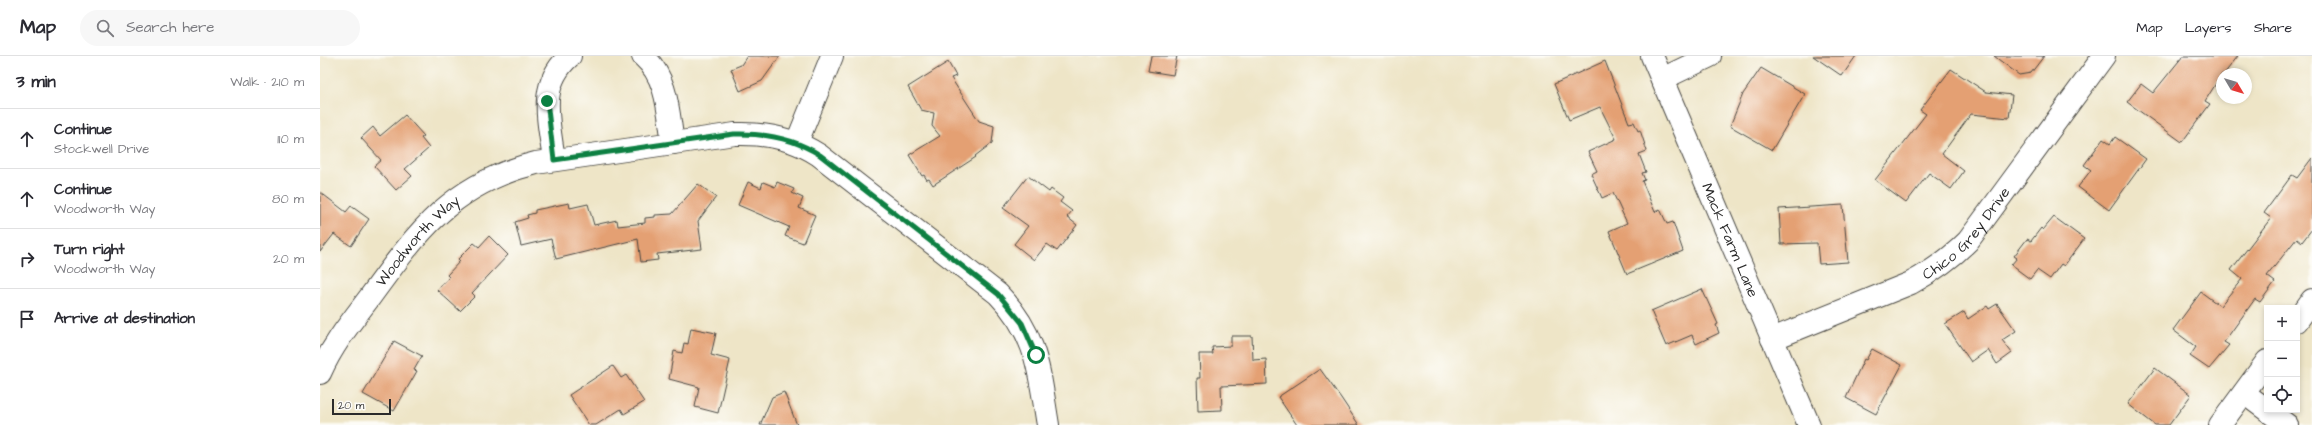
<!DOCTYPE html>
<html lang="en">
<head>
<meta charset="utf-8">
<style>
  :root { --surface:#fff; --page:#f7f7f7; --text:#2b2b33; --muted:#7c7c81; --line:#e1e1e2 }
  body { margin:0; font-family:"Architects Daughter",sans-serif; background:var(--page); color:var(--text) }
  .controls { position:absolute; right:12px; bottom:12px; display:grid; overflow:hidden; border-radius:0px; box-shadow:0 2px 6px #0003 }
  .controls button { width:36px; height:36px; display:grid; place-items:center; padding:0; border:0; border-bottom:1px solid var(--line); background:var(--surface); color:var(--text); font:20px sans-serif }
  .compass { position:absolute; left:1896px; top:12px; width:36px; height:36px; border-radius:50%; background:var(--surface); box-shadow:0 2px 6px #0003; rotate:128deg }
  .scale { position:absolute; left:12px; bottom:10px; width:59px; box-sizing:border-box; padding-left:4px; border:2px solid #2b2b2b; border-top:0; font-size:11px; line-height:14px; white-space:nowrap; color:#2b2b2b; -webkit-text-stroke:3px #fdfcf7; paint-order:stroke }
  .stop { position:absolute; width:12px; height:12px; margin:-9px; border:3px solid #0b8043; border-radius:50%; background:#fff }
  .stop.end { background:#0b8043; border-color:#fff; box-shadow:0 1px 4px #0008 }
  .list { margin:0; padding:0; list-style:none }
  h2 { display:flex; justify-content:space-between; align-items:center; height:52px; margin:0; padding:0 16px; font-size:17px }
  h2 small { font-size:13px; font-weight:400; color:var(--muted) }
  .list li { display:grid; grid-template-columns:26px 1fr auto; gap:12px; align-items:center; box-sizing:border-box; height:60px; padding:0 16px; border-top:1px solid var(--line) }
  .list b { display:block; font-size:15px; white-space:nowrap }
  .list p { margin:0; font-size:13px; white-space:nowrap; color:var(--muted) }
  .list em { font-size:13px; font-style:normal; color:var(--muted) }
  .icon { flex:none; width:22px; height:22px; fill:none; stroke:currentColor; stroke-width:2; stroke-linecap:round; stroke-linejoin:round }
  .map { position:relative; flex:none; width:1992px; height:369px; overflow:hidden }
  header { display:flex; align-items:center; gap:24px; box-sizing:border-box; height:56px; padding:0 20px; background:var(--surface); border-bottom:1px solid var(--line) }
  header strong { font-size:19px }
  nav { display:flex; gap:22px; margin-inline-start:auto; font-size:14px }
  .search { width:280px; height:36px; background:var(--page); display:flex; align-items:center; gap:10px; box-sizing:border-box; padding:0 14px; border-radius:22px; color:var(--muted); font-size:15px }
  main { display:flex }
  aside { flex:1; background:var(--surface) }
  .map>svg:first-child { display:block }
  .building { fill:#e4a073 }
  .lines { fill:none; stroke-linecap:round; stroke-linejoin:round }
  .minor-casing { stroke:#484742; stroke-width:24 }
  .minor { stroke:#fff; stroke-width:22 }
  .route { stroke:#0b8043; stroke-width:5 }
  .labels { text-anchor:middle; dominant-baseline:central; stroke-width:3.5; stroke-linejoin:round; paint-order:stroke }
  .street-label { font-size:15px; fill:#2b2b2b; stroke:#fdfcf7 }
</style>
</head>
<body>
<header>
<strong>Map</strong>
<div class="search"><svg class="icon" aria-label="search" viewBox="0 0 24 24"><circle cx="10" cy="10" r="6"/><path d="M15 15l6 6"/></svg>Search here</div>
<nav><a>Map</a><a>Layers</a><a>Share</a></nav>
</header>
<main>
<aside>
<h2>3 min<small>Walk · 210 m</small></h2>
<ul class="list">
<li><svg class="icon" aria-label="ahead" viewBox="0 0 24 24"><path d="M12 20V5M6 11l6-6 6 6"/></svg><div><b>Continue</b><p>Stockwell Drive</p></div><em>110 m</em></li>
<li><svg class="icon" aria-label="ahead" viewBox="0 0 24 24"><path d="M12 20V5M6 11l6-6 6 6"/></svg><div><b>Continue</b><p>Woodworth Way</p></div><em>80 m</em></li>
<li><svg class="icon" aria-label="right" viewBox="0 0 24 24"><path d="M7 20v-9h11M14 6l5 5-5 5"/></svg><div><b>Turn right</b><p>Woodworth Way</p></div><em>20 m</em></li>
<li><svg class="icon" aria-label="arrive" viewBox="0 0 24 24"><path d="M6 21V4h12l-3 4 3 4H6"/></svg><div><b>Arrive at destination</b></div></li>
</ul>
</aside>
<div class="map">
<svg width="1992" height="369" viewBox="0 0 1992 369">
  <rect width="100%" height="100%" fill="#fdfcf7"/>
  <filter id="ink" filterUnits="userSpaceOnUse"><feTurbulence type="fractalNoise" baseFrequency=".025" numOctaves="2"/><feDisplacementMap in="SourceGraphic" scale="8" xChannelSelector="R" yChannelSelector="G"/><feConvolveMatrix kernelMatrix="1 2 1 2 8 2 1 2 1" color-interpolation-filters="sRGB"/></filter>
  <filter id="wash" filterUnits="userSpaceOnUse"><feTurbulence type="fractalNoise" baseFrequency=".012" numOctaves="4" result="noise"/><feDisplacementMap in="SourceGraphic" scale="16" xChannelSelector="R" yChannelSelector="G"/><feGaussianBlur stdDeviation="0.9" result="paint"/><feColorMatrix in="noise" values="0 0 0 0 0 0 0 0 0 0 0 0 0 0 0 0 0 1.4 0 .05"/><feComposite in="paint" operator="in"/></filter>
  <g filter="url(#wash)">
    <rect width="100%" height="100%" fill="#eee5c7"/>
    <g id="blocks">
      <g class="building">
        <polygon points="427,0 460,0 442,25 420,35 411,13 421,9"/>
        <polygon points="831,0 857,0 853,19 828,15"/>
        <polygon points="1493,0 1536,0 1522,20"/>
        <polygon points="1674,0 1724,0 1711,17 1699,19"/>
        <polygon points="1863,0 1918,0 1904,18 1902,18 1885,45 1890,48 1862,86 1807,46 1821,28 1833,37"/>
        <polygon points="1285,5 1309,67 1314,66 1318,75 1320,74 1327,95 1319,98 1326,116 1322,117 1325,124 1322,125 1335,156 1340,153 1347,168 1353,166 1363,195 1307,218 1289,175 1307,167 1293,137 1282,142 1271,118 1277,115 1268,96 1296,83 1280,51 1249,64 1234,28"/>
        <polygon points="628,6 636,20 631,22 659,65 674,70 672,87 655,100 656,101 613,129 609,123 607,124 604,119 602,120 589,99 620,80 612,70 614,57 601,54 588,31"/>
        <polygon points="1441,12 1485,38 1452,94 1410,70 1423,38"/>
        <polygon points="1631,13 1666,36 1692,39 1689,62 1651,58 1622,98 1644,115 1631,133 1609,117 1586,147 1555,124 1606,58 1600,54"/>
        <polygon points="85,59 104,80 101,82 109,92 85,113 92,120 76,134 54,110 61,104 41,82 53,71 60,80"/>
        <polygon points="1795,81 1826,103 1789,154 1758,131 1771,114 1764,109 1783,83 1790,88"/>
        <polygon points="1992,102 1992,173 1982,186 1977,182 1947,220 1955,226 1940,246 1935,243 1904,286 1909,289 1889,313 1870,300 1876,291 1853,274 1881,236 1900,250 1922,223 1911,214 1951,162 1944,157 1972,119 1977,122"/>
        <polygon points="708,120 729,136 731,133 743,142 740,146 752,155 747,161 757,169 737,195 727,188 714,204 694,188 708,170 683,152"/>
        <polygon points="428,126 441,132 443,126 455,131 457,126 474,133 472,137 483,142 479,152 495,159 483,187 465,180 469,171 418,149"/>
        <polygon points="378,128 396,141 378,165 382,193 337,198 338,204 321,206 318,183 236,203 231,183 201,190 195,166 208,162 207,159 215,157 215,154 249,147 250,152 268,148 274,169 297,164 298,170 325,167 325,162 335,161 335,159 352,158"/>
        <polygon points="0,136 26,156 31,150 49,163 31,190 14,178 0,196"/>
        <polygon points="1523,149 1528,206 1499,208 1497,187 1461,188 1459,153"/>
        <polygon points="1734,161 1764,183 1744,210 1741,208 1730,223 1717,214 1710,223 1691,209 1697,202 1694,200 1707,183 1711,185 1721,172 1723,174"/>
        <polygon points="169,180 188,199 152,237 155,240 140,255 117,234 129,221 127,219 140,205 138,203 154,187 159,191"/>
        <polygon points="1382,233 1398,268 1396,269 1399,277 1376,288 1372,279 1346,290 1331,255"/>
        <polygon points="1677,248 1696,275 1682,284 1692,297 1677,308 1668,294 1651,306 1625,268 1644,256 1648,263 1667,250 1669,253"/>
        <polygon points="371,272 396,277 391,299 410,304 398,357 375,351 379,331 349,323 354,295 362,297 364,287 368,288"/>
        <polygon points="911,280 932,280 933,304 946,303 947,328 901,330 902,354 878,355 877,322 880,322 879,298 893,298 892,291 911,290"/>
        <polygon points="74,285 102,300 94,314 97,315 74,355 43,338"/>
        <polygon points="1552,293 1582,309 1556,358 1526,342 1544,303 1546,304"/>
        <polygon points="293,310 301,322 306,319 324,346 304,358 301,353 276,369 269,369 249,339"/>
        <polygon points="1835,312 1871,339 1849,369 1835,369 1808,348"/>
        <polygon points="1000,313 1021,342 1039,369 977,369 958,341"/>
        <polygon points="464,336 477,369 440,369 452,341"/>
      </g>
    </g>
  </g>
  <g filter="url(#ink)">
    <use href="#blocks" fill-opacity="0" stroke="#484742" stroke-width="1"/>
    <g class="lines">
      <defs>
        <g id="minor">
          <path d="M323 0C348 22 348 56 353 87"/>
          <path id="s1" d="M1332 0 1489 369"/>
          <polyline points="1342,23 1390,0"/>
          <polyline points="477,86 512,0"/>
          <path d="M234 104C229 65 217 29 250 0"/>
          <polyline points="1977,265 1992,244"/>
          <path id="s2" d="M1452 283 1591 227C1613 215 1630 203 1648 185L1784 0"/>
          <path id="s3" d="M0 317C13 288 31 266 50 241 98 175 133 127 216 107L415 78C445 77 473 82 499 99L678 238C718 279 719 316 728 369"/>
          <polyline points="1924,337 1967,369"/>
          <polyline points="1900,369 1947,305"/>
        </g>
      </defs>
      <use href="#minor" class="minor-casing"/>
      <use href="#minor" class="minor"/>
    </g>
  </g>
  <g class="lines" filter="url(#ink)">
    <path class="route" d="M227 45 234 104 414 78C445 77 473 82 500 99L678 238 702 267 716 299"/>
  </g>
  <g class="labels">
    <g class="street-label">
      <text stroke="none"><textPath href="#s2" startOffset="225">Chico Grey Drive</textPath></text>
      <text stroke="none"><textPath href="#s1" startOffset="200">Mack Farm Lane</textPath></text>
      <text stroke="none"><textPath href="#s3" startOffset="165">Woodworth Way</textPath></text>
    </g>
  </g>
</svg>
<div class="controls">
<button>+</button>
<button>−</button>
<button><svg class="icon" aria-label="locate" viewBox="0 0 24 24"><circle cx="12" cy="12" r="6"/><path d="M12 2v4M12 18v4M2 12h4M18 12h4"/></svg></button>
</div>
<svg class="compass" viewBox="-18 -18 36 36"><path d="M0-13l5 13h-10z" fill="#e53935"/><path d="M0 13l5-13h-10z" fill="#7c7c81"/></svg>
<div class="scale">20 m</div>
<div class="stop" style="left:716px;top:299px"></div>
<div class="stop end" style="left:227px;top:45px"></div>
</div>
</main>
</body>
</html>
